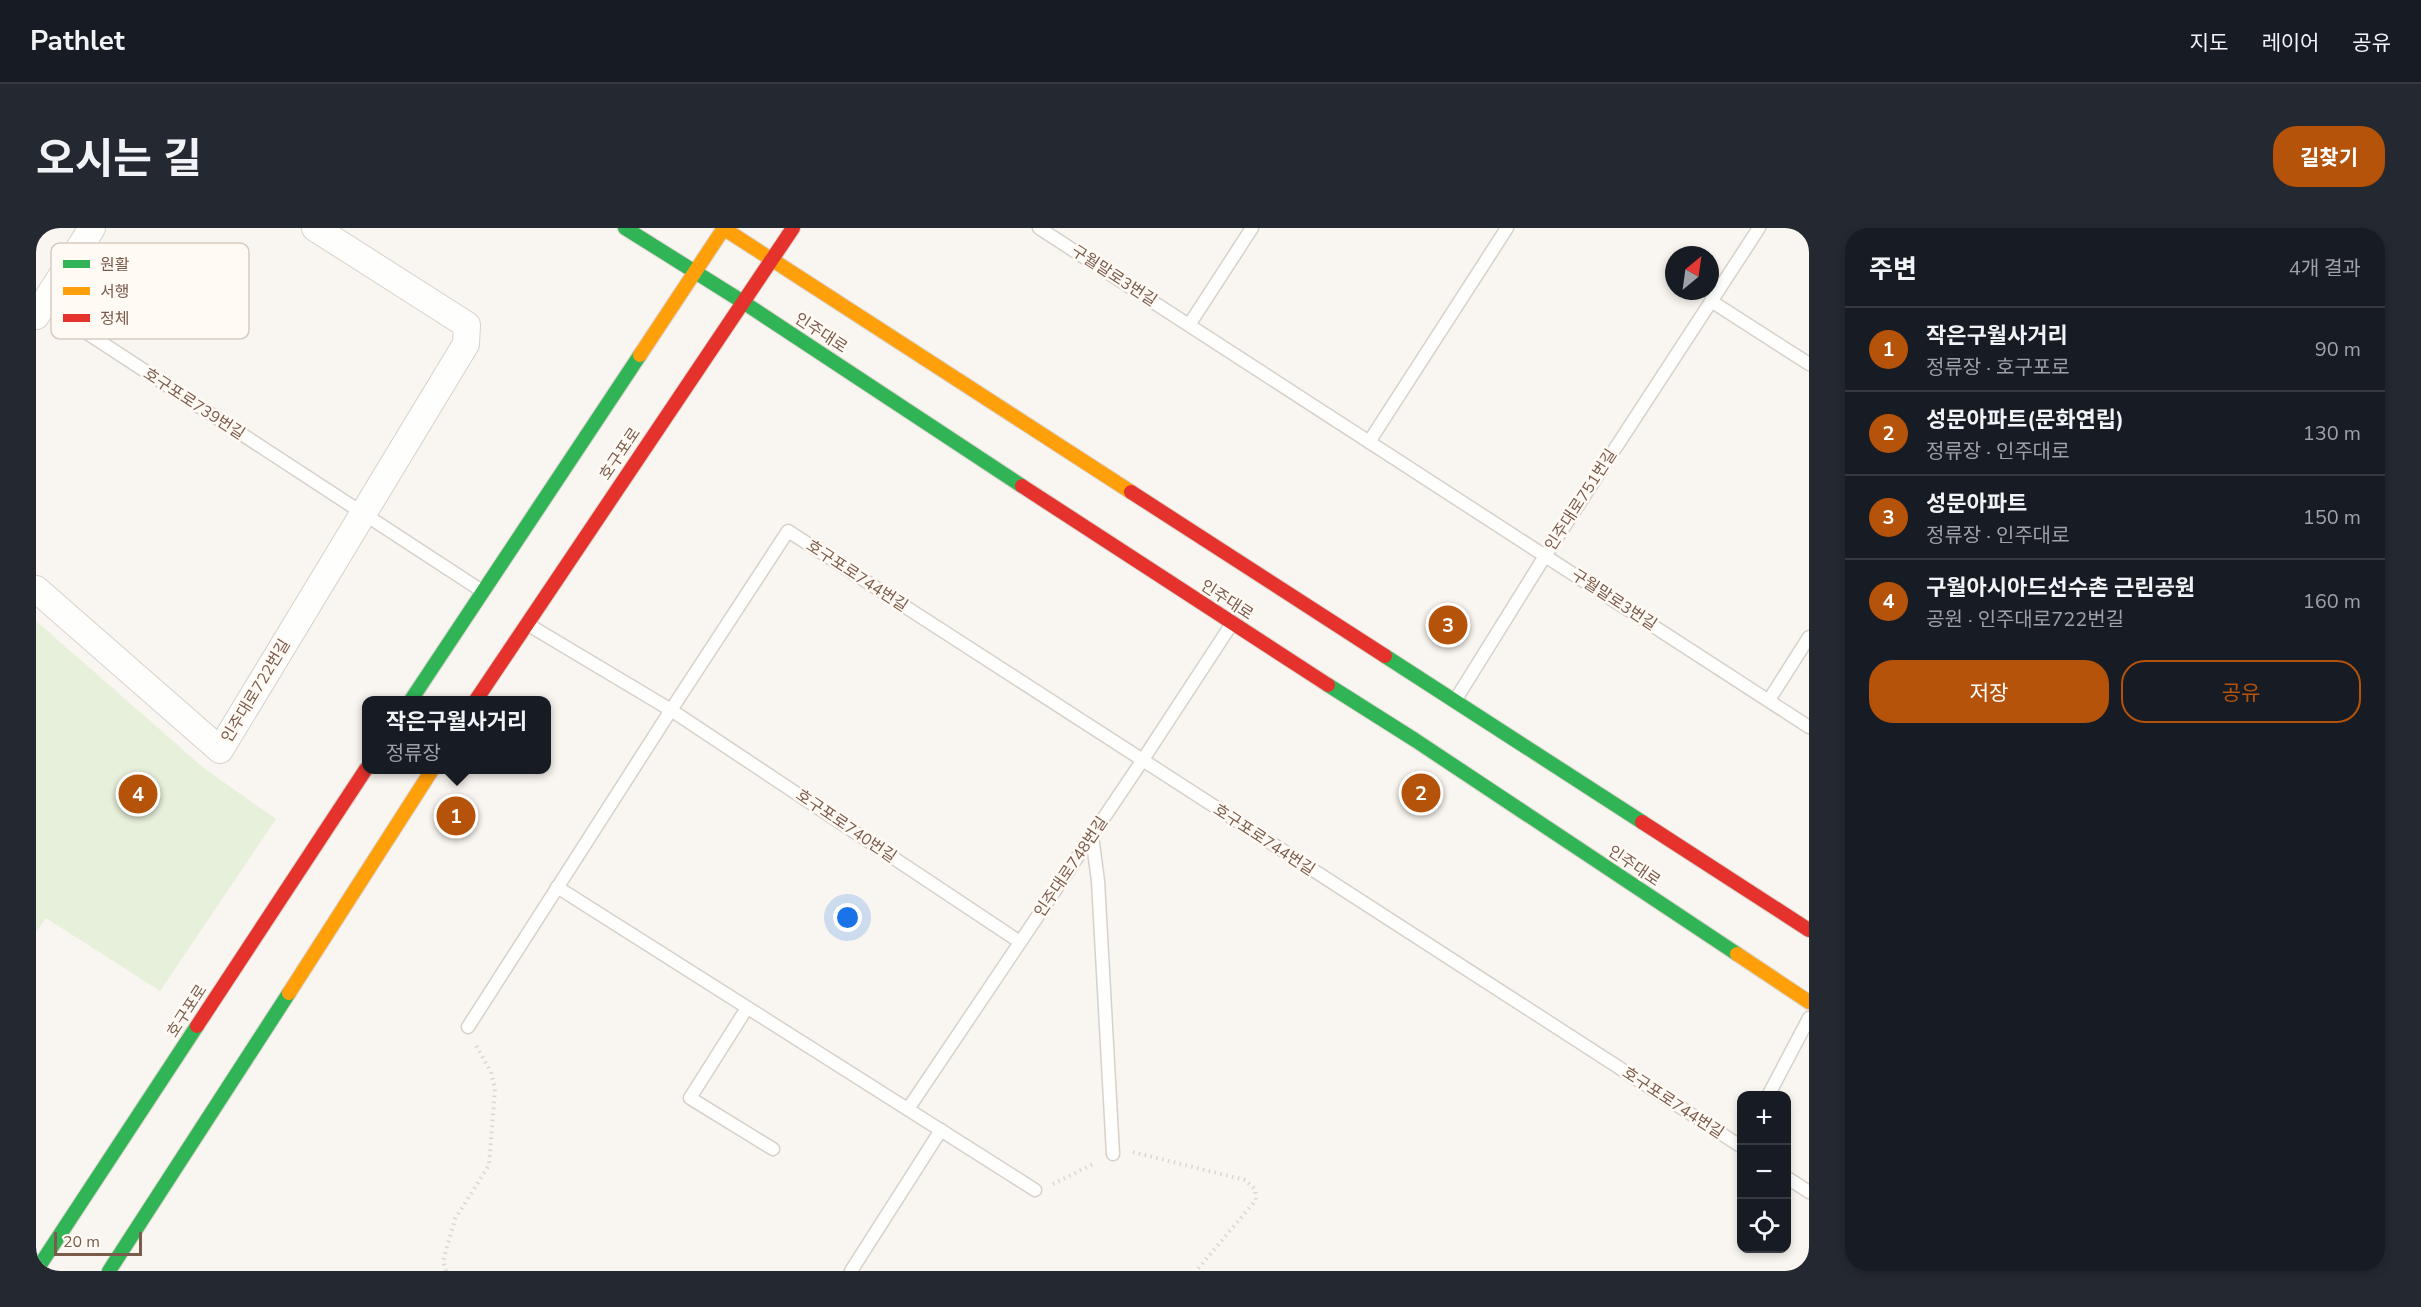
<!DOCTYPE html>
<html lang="ko">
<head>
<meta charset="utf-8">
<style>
  :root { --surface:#171b24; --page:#242831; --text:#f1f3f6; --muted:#9ea1a6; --line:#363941; --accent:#b45309 }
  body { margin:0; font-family:"Nunito Sans","Noto Sans KR",sans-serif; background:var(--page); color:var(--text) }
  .controls { position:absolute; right:18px; bottom:18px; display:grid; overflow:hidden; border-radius:12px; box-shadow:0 3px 9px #0003 }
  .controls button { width:54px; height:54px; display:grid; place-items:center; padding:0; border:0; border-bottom:2px solid var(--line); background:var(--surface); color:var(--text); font:30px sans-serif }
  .compass { position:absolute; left:1629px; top:18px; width:54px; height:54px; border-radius:50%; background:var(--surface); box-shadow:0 3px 9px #0003; rotate:29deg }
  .scale { position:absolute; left:18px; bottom:15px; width:88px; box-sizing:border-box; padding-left:6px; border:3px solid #7a5c4d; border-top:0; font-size:16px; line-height:21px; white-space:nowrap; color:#7a5c4d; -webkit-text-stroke:4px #fffaf3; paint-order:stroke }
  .you { position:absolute; left:812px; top:690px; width:21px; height:21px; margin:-15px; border:4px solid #fff; border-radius:50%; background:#1a73e8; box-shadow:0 0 0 9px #1a73e833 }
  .badge { display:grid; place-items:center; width:39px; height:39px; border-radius:50%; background:var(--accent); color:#fff; font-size:20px; font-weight:700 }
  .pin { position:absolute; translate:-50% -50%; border:3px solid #fff; box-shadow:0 2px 6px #0006 }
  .popup { position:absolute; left:326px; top:468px; width:189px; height:78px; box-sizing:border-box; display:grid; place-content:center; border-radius:12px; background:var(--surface); filter:drop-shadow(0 2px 4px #0005); font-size:20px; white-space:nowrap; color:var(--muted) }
  .popup b { font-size:22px; color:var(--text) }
  .popup::after { content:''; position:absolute; left:50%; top:100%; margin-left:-12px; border:12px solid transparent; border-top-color:var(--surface) }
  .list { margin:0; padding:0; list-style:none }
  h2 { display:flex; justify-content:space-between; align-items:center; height:78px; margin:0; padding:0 24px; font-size:26px }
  h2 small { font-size:20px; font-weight:400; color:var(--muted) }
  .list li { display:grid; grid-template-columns:39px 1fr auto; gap:18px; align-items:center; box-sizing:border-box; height:84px; padding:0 24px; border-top:2px solid var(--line) }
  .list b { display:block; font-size:22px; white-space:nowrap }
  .list p { margin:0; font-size:20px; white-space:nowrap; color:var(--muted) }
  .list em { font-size:20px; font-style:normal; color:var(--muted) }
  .actions { display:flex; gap:12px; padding:18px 24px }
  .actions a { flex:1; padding:14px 0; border:2px solid var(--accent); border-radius:24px; text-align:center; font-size:21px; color:var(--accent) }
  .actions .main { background:var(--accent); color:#fff }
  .icon { flex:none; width:33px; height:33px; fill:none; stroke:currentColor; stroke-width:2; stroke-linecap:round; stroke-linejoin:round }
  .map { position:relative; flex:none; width:1773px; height:1043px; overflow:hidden; border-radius:24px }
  header { display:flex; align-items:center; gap:36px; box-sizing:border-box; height:84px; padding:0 30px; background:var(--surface); border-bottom:2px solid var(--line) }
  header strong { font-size:28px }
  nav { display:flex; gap:33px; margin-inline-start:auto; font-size:21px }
  .intro { display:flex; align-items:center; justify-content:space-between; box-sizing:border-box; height:144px; padding:0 36px }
  h1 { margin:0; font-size:42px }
  .button { padding:15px 27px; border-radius:24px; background:var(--accent); color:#fff; font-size:21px; font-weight:700 }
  main { display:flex; gap:36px; padding:0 36px }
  aside { flex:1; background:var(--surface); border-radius:24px; box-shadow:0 3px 9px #0003 }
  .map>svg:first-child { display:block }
  .green { fill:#e7f0db }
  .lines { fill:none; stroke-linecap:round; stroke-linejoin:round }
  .lane-casing { stroke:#d7d1cb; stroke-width:15 }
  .street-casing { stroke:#d7d1cb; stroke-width:28 }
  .fast-casing { stroke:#d9d2cb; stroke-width:16 }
  .slow-casing { stroke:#d9d2cb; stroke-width:16 }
  .jam-casing { stroke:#d9d2cb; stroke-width:16 }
  .path { stroke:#dcd5d0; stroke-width:4; stroke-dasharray:1.5 4.5; stroke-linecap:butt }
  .lane { stroke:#fefefd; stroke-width:12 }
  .street { stroke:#fefefd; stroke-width:26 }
  .fast { stroke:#30b455; stroke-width:14 }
  .slow { stroke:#ff9f0a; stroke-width:14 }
  .jam { stroke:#e5322d; stroke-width:14 }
  .labels { text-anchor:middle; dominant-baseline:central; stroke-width:5; stroke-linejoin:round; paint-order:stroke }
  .street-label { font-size:16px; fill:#7a5c4d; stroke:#fffaf3 }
  .key { fill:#fffaf3; stroke:#d7cbc1; stroke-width:1.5 }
  .key-label { font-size:16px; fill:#7a5c4d }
</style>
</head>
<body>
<header>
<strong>Pathlet</strong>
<nav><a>지도</a><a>레이어</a><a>공유</a></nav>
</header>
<div class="intro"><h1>오시는 길</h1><a class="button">길찾기</a></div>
<main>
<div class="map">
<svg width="1773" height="1043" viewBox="0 0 1773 1043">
  <rect width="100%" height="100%" fill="#f9f5f0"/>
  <polygon class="green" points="0,393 169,541 240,591 124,763 10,690 0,704"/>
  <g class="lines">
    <defs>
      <g id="lane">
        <polyline points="1003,0 1773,499"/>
        <polyline points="15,65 31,92 446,363"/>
        <polyline points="1675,73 1773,136"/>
        <polyline points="1153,97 1216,0"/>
        <polyline points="1333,214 1471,0"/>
        <polyline points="491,396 635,482 984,714"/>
        <polyline points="1420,471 1509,328 1723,0"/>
        <polyline points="1733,472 1773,409"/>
        <polyline points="1056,608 1062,653 1077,926"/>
        <polyline points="521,659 999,962"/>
        <polyline points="711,780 654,870 737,921"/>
        <polyline points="432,799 635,482 752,303 1706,919"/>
        <polyline points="1732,868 1773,790"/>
        <polyline points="872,881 1106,533 1195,397"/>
        <polyline points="1750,949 1773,964"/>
        <polyline points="815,1043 905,902"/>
      </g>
      <g id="street">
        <polyline points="0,88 56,0"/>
        <polyline points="0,361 184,522 430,116 431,97 279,0"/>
      </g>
      <g id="fast">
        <polyline points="589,0 707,74 986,258"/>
        <polyline points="1349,428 1606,594"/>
        <polyline points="1292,457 1379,512 1701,726"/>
        <polyline points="375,472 604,127"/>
        <polyline points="0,1043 161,798"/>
        <polyline points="73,1043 253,765"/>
      </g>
      <g id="slow">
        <polyline points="687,0 1095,264"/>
        <polyline points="604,127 688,0"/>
        <polyline points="1701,726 1773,774"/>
        <polyline points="253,765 396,542"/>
      </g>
      <g id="jam">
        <polyline points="986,258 1292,457"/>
        <polyline points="1095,264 1349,428"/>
        <polyline points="440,472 757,0"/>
        <polyline points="1606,594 1773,702"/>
        <polyline points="161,798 330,541"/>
      </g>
    </defs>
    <use href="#lane" class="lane-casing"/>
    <use href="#street" class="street-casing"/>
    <use href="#fast" class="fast-casing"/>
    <use href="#slow" class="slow-casing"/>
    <use href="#jam" class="jam-casing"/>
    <g class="path">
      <polyline points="1097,924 1209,952 1219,961 1220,972 1160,1043"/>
      <polyline points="1017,956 1059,935"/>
      <polyline points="410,1043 407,1033 419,991 453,937 459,861 455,844 440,817"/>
    </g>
    <use href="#lane" class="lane"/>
    <use href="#street" class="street"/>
    <use href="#fast" class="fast"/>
    <use href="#slow" class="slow"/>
    <use href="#jam" class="jam"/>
  </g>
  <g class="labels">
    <g class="street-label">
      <text transform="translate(1078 48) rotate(33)">구월말로3번길</text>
      <text transform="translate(785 105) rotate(33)">인주대로</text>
      <text transform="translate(158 176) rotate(33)">호구포로739번길</text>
      <text transform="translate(584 226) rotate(-56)">호구포로</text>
      <text transform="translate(1545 272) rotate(-57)">인주대로751번길</text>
      <text transform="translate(821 348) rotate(33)">호구포로744번길</text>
      <text transform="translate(1191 372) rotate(33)">인주대로</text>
      <text transform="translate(1578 372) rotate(33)">구월말로3번길</text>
      <text transform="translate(220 463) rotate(-59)">인주대로722번길</text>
      <text transform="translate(810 598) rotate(34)">호구포로740번길</text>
      <text transform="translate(1228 612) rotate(33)">호구포로744번길</text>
      <text transform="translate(1598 638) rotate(34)">인주대로</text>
      <text transform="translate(1035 639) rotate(-56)">인주대로748번길</text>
      <text transform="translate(151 783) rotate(-57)">호구포로</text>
      <text transform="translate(1637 875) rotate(33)">호구포로744번길</text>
    </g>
  </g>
  <rect x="15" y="15" width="198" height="96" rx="9" class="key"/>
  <rect x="27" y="32" width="27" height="8" fill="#30b455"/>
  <rect x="27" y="59" width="27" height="8" fill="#ff9f0a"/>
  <rect x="27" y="86" width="27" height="8" fill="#e5322d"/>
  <g class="key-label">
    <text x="64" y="42">원활</text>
    <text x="64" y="69">서행</text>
    <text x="64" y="96">정체</text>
  </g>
</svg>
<div class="controls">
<button>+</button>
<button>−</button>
<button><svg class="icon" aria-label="locate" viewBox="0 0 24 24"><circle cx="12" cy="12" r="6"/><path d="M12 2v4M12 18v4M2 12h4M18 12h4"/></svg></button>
</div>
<svg class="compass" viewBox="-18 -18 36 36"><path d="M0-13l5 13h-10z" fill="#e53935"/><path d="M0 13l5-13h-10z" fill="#9ea1a6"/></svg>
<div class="scale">20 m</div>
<div class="you"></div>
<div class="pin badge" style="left:420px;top:588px">1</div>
<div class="popup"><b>작은구월사거리</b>정류장</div>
<div class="pin badge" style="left:1385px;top:565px">2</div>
<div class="pin badge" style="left:1412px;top:397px">3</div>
<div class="pin badge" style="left:102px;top:566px">4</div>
</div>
<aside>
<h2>주변<small>4개 결과</small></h2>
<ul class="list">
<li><span class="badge">1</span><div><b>작은구월사거리</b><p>정류장 · 호구포로</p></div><em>90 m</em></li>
<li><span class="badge">2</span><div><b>성문아파트(문화연립)</b><p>정류장 · 인주대로</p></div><em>130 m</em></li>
<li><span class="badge">3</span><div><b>성문아파트</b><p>정류장 · 인주대로</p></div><em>150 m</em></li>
<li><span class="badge">4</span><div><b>구월아시아드선수촌 근린공원</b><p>공원 · 인주대로722번길</p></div><em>160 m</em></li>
</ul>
<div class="actions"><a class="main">저장</a><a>공유</a></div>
</aside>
</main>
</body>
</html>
